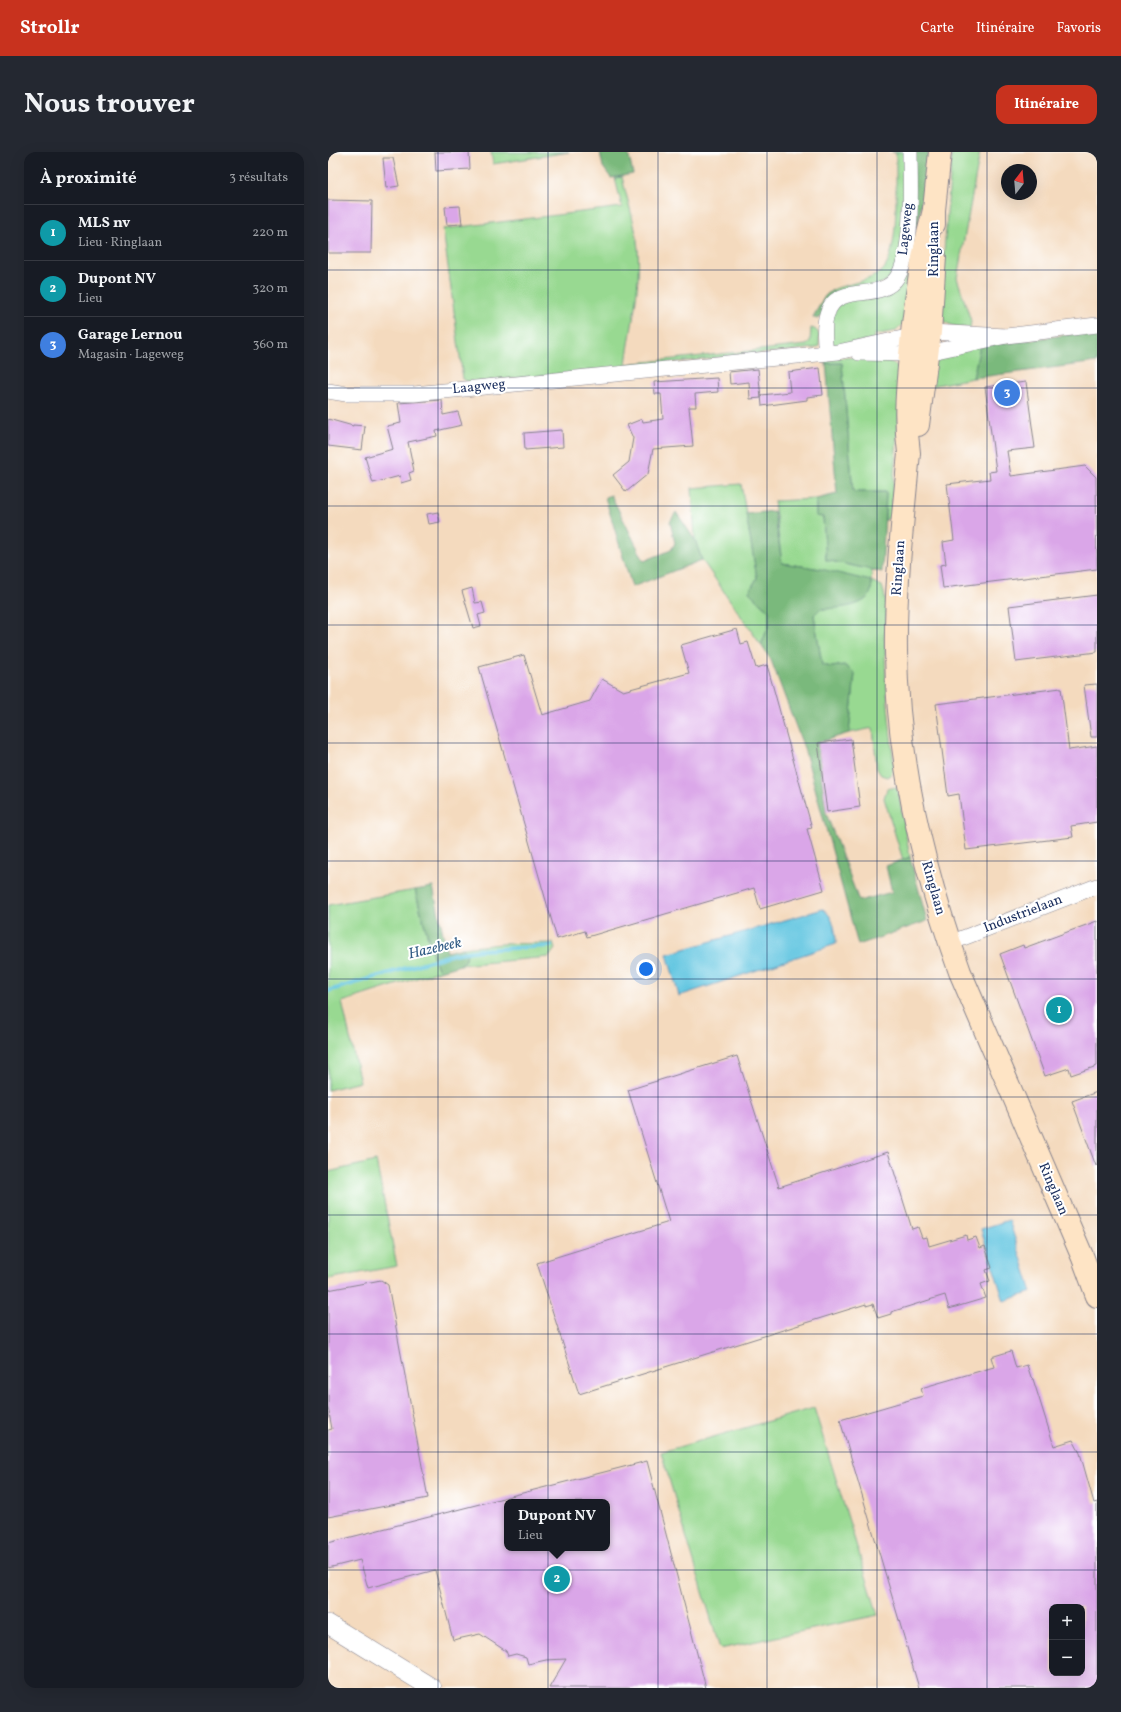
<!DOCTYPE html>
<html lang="fr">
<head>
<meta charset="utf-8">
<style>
  :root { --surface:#171b24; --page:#242831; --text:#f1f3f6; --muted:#9ea1a6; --line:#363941; --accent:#c8321e }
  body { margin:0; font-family:Vollkorn,serif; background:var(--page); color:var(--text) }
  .controls { position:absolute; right:12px; bottom:12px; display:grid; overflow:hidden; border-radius:8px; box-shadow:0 4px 16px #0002 }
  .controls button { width:36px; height:36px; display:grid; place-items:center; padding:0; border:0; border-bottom:1px solid var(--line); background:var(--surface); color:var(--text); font:20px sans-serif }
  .compass { position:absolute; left:673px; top:12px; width:36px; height:36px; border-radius:50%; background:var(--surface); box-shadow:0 4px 16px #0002; rotate:16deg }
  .you { position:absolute; left:318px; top:817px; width:14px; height:14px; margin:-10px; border:3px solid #fff; border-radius:50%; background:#1a73e8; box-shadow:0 0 0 6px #1a73e833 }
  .badge { display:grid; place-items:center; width:26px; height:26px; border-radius:50%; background:var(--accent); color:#fff; font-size:13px; font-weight:700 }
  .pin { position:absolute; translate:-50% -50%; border:2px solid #fff; box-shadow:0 1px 4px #0006 }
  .popup { position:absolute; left:176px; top:1347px; width:106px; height:52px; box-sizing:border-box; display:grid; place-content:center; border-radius:8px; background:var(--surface); filter:drop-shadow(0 1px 3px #0005); font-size:13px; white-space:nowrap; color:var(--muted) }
  .popup b { font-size:15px; color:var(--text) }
  .popup::after { content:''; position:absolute; left:50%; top:100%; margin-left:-8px; border:8px solid transparent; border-top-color:var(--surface) }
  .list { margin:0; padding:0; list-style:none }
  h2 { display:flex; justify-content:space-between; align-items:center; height:52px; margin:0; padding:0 16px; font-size:17px }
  h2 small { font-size:13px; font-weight:400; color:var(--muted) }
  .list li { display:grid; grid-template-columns:26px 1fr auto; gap:12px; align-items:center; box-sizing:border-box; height:56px; padding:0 16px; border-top:1px solid var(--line) }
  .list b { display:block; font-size:15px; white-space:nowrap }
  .list p { margin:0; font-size:13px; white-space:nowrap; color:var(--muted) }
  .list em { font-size:13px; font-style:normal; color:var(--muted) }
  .map { position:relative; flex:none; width:769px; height:1536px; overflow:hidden; border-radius:12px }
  header { display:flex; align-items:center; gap:24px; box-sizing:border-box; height:56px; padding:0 20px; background:var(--accent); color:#fff }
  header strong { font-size:19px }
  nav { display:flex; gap:22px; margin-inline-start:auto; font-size:14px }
  .intro { display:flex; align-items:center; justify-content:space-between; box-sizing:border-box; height:96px; padding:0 24px }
  h1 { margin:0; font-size:28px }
  .button { padding:10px 18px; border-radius:12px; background:var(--accent); color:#fff; font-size:14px; font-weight:700 }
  main { display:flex; gap:24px; padding:0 24px }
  aside { flex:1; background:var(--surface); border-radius:12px; box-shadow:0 4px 16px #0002 }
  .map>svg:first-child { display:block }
  .green { fill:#98d991; stroke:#5a8478 }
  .forest { fill:#7ab97b; stroke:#4a746c }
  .water { fill:#63c6e1; stroke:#3f7aa0 }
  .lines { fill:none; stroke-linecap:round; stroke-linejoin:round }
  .stream { stroke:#63c6e1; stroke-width:4 }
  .building { fill:#daa6e8; fill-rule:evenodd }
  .minor-casing { stroke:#88848e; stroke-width:16 }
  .tertiary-casing { stroke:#88848e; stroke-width:20 }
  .secondary-casing { stroke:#88848e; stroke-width:24 }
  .minor { stroke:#fff; stroke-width:15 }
  .tertiary { stroke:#fff; stroke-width:19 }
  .secondary { stroke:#fee4c5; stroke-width:22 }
  .grid { fill:none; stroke:#1b2f5e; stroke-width:1; stroke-opacity:0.55 }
  .labels { text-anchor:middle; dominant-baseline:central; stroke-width:4; stroke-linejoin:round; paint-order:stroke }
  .street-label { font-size:14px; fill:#1b2f5e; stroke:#fff }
  .water-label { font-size:15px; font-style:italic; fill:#315c85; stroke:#fff }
</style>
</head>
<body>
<header>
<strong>Strollr</strong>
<nav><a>Carte</a><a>Itinéraire</a><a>Favoris</a></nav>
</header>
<div class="intro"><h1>Nous trouver</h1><a class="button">Itinéraire</a></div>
<main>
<aside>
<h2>À proximité<small>3 résultats</small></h2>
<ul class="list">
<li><span class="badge" style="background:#0f9aa8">1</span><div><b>MLS nv</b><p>Lieu · Ringlaan</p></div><em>220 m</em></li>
<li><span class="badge" style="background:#0f9aa8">2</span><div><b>Dupont NV</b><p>Lieu</p></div><em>320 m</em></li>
<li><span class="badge" style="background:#3f7fe0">3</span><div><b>Garage Lernou</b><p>Magasin · Lageweg</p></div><em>360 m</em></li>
</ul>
</aside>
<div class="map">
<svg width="769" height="1536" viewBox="0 0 769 1536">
  <rect width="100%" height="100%" fill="#fff"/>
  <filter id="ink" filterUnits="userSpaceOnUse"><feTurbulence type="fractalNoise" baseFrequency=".025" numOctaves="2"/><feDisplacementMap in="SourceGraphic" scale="8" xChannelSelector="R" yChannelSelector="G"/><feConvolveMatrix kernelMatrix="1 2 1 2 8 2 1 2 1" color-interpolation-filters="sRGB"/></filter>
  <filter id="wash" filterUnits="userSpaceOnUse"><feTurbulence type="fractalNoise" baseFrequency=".012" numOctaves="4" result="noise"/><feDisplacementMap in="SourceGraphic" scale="16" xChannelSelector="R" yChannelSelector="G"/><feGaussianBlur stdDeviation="0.9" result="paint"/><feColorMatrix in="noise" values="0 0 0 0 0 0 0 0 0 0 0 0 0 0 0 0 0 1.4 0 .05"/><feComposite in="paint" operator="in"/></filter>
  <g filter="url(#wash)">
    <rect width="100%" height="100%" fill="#f4dabe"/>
    <g class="green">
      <polygon points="163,0 241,0 165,12"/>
      <path d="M564 0H577C577 28 583 116 556 130 546 136 521 140 508 144L504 138C518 132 542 129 553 120 573 104 567 26 568 1Z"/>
      <path d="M624 0H652L629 126 643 169 642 176C629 175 619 175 611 163Z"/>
      <path d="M294 25C299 48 308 73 310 97 313 135 303 174 298 212L479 193 482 189 483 176C493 178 491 185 491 194L488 196 142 231 135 227 115 77 294 55 287 26Z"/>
      <path d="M583 87H588L577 170 568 179 546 183 547 187 507 194C494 179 505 164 512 149L553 140Z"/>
      <polygon points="652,194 645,226 603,234 604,209 612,201"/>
      <path d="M544 205C557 207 566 209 574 220L563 364 557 369 558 340H525L514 211H498L497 206Z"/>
      <polygon points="413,332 429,426 421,440 441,459 441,473 433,493 374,408 367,388 364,336"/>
      <path d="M488 347V364L495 365 498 408 544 418 543 429 554 434C561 453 557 472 557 492 557 532 562 574 566 614L563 622 559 625 553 623 549 617 545 576 521 581 527 522 516 513 504 515 494 513 486 463 492 457H501L493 417 454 411 446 349Z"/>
      <polygon points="568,635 570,638 582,705 575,708 556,646 559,637"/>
      <polygon points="87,738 105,804 111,819 14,850 32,930 0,938 0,753"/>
      <polygon points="225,791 227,797 221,805 132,813 138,808 139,800 134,796 173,792"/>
      <polygon points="48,1009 69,1114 0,1127 0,1020"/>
      <polygon points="486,1256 550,1463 392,1497 333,1300"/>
    </g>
    <g class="forest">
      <polygon points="272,0 300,0 305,22 283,26 275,15"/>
      <polygon points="585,0 601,0 588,87 583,87"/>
      <polygon points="504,138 508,144 494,165 489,167 485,165 497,144"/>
      <polygon points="769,179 769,210 645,226 652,194"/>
      <polygon points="498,211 514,211 525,340 558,340 554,420 498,408 495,365 488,364 488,347 509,342"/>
      <polygon points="283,343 316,409 343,398 347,391 342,370 348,360 367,388 374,408 304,435 277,345"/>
      <path d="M446 359 454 411 493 417 543 429C549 456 511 456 492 457L486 463 494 513 504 515 516 513 527 521 521 581 489 591 498 661 531 749 564 740 558 714 582 705 599 769 530 793 476 596 443 508 433 493 441 473V459L421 440 429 426 418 362Z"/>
      <polygon points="105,735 119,800 134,796 139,800 138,808 132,813 111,819 105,804 87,738"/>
    </g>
    <g class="water">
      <path d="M495 757C506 765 508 779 508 792L351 844 339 802Z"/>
      <polygon points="681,1068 704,1140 676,1149 653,1077"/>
    </g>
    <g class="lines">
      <polyline class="stream" points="0,839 126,802 152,798 223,794"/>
    </g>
    <g id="blocks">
      <g class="building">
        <polygon points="107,0 141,0 142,17 108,19"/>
        <polygon points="55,6 65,6 71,34 58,36"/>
        <polygon points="0,48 44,49 43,101 0,101"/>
        <polygon points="132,54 134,72 119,73 117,55"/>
        <polygon points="492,216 495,243 479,245 479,248 434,254 433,243 462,240 460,220"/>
        <polygon points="430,217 433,246 422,247 421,230 402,232 401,220"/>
        <polygon points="389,226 390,240 367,242 368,255 361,255 365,294 325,297 320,322 298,340 285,323 301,310 305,286 299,273 314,267 315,270 335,267 333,242 327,242 326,230"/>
        <polygon points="698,230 707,296 679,299 683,324 757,314 768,325 769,417 615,436 612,413 618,412 615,390 626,388 619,332 662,327 661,320 668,319 657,235"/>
        <polygon points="114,248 115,263 130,260 134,273 108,279 109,284 80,290 86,319 81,321 83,328 73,331 72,324 45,331 37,305 65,297 59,274 73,271 70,251"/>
        <polygon points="0,267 25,274 25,273 37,274 34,298 0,294"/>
        <polygon points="234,278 235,295 197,298 196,281"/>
        <polygon points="110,360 112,370 101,372 99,362"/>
        <polygon points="144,436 147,451 154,450 157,461 150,463 153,474 145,476 134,439"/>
        <polygon points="769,443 769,500 688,510 681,454"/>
        <polygon points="409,477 413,492 420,490 428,516 439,513 484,676 479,677 496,738 432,757 426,736 259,785 257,779 229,787 151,515 196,503 214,563 262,549 274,527 295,539 361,521 353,493"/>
        <polygon points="769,532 769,585 763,585 756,533"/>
        <polygon points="733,536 741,598 769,594 769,670 743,674 745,685 638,698 631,642 620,644 608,552"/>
        <polygon points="523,587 532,655 499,660 490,591"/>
        <polygon points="769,769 769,914 743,923 741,916 717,924 672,802 695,793 696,796"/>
        <polygon points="409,904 451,1035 560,1000 584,1077 590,1075 594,1086 599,1085 601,1094 638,1083 639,1088 648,1085 652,1096 657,1094 664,1116 658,1118 662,1129 653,1132 658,1146 621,1157 617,1143 563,1160 563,1162 550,1166 545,1152 538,1154 538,1152 251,1242 209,1111 341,1070 300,938"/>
        <polygon points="769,940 769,1013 768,1014 744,949"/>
        <polygon points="53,1128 60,1133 100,1346 0,1365 0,1278 4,1277 0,1255 0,1138"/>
        <path d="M683 1199 688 1216 699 1213 703 1225 705 1227 726 1294 745 1288 752 1301 766 1351 769 1350V1536H591L512 1268 595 1244 593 1236 666 1215 663 1205ZM724 1455H754V1521H724Z"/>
        <path d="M319 1309 378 1536H221L238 1507 218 1508 200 1512 198 1505 188 1502 180 1504 178 1499 152 1482 125 1488 107 1418 40 1436 32 1408 0 1416V1391ZM179 1350H279V1396H179Z"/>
      </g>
    </g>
  </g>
  <g filter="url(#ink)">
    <use href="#blocks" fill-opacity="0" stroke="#88848e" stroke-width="1"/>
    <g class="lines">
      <defs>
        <g id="minor">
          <path d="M498 201C486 112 548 160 570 124 586 96 582 33 582 0"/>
          <polyline points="531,201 582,202 599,201 678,184 769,173"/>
          <polyline points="0,239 18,242 86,242 510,200 602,180 678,184"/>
          <polyline points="622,791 769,734"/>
        </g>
        <polyline id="tertiary" points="0,1472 104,1536"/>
        <g id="secondary">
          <path d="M606 58C593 106 586 154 582 203 579 238 576 265 581 301 575 366 567 433 568 499 569 609 595 717 632 820L755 1106 769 1144"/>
          <polyline points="606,72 606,58 612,0"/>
          <polyline points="590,273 602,180 607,105"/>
        </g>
      </defs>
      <use href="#minor" class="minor-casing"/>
      <use href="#tertiary" class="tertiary-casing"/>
      <use href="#secondary" class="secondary-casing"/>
      <use href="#minor" class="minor"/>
      <use href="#tertiary" class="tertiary"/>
      <use href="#secondary" class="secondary"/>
    </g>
  </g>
  <path class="grid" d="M110 0V1536M220 0V1536M330 0V1536M439 0V1536M549 0V1536M659 0V1536M0 118H769M0 236H769M0 354H769M0 473H769M0 591H769M0 709H769M0 827H769M0 945H769M0 1063H769M0 1182H769M0 1300H769M0 1418H769"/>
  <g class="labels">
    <g class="street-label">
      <text transform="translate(578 77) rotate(-84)">Lageweg</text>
      <text transform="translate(606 97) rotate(-90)">Ringlaan</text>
      <text transform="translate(151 235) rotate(-6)">Laagweg</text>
      <text transform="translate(571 416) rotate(-86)">Ringlaan</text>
      <text transform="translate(605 736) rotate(74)">Ringlaan</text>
      <text transform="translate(695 762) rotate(-21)">Industrielaan</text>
      <text transform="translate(725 1037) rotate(67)">Ringlaan</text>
    </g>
    <g class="water-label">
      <text transform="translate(107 797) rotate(-13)">Hazebeek</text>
    </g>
  </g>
</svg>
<div class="controls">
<button>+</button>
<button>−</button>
</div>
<svg class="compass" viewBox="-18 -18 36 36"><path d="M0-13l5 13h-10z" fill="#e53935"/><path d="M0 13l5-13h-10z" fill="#9ea1a6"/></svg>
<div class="you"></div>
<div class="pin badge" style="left:731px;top:858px;background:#0f9aa8">1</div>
<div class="pin badge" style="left:229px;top:1427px;background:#0f9aa8">2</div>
<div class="popup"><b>Dupont NV</b>Lieu</div>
<div class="pin badge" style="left:679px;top:241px;background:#3f7fe0">3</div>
</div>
</main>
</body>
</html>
